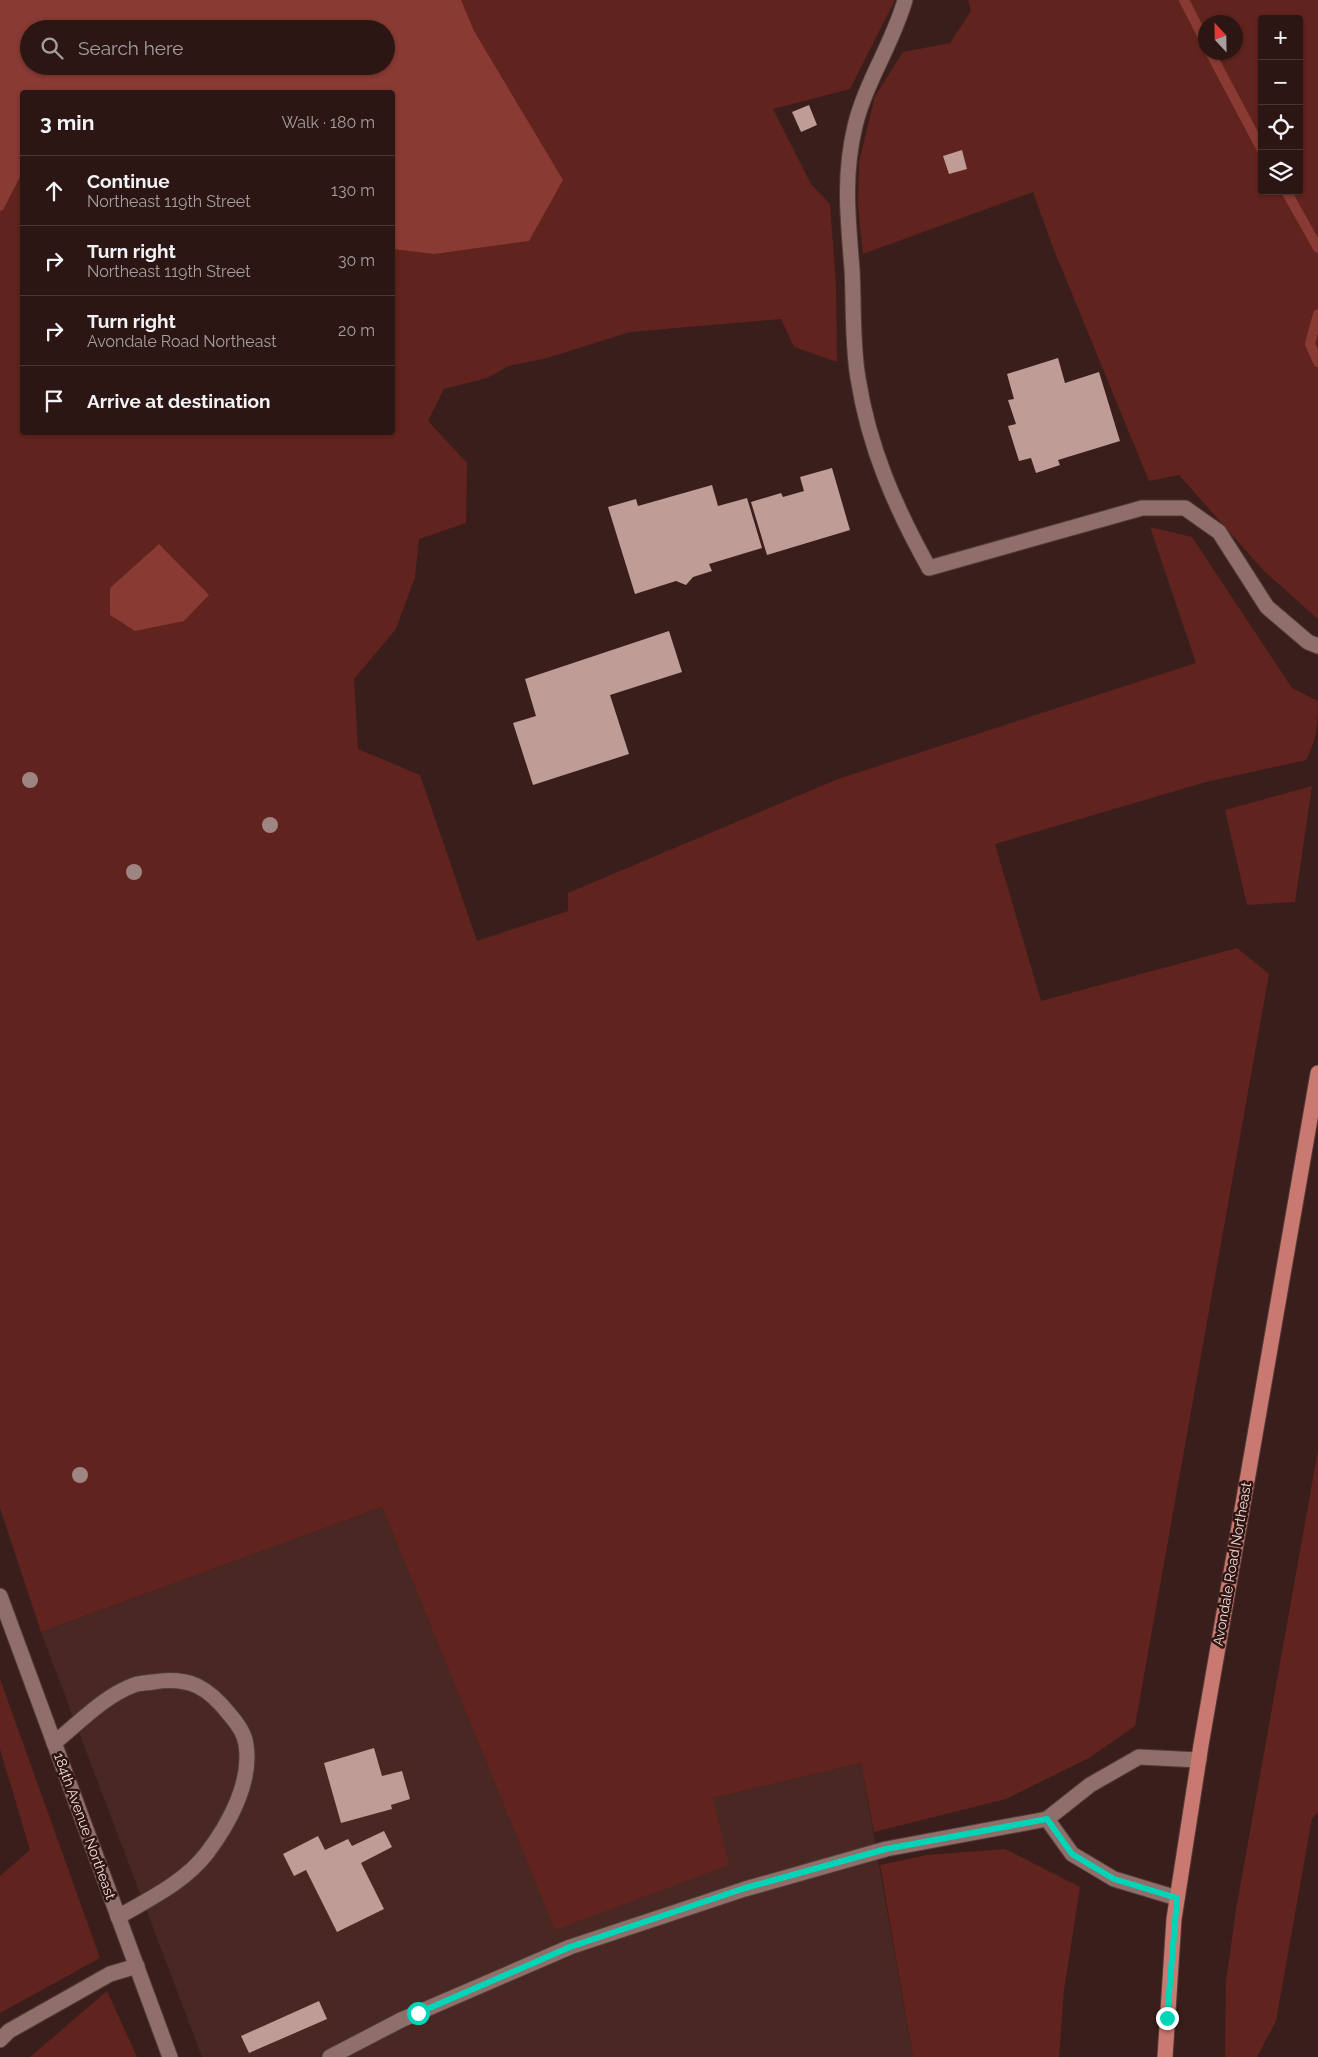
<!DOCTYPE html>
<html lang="en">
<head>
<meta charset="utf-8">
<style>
  :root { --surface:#2c1614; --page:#382322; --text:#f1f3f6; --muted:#a69fa0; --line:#483534 }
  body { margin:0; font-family:Raleway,sans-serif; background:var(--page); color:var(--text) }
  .controls { position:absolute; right:15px; top:15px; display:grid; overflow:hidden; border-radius:5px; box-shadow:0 1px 4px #0004 }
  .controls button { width:45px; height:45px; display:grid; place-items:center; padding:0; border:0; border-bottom:1px solid var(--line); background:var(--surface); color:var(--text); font:25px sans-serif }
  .compass { position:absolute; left:1198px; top:15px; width:45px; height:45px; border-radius:50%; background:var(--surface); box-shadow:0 1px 4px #0004; rotate:338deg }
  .stop { position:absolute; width:15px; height:15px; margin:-11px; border:4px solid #00d5b7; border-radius:50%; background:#fff }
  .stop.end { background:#00d5b7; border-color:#fff; box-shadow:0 1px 5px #0008 }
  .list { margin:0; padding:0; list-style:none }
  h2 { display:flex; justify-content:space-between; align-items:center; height:65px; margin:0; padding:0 20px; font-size:21px }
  h2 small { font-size:16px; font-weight:400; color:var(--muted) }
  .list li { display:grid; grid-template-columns:32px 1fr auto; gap:15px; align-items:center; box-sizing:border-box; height:70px; padding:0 20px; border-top:1px solid var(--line) }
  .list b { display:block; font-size:19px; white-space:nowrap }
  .list p { margin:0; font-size:16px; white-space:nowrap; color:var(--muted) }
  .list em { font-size:16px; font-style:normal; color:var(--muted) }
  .icon { flex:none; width:28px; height:28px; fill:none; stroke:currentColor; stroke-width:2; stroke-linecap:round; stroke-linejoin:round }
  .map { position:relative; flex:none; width:1318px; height:2057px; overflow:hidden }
  .search { position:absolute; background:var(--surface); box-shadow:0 1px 4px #0004; left:20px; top:20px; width:375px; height:55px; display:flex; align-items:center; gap:12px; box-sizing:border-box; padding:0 18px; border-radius:28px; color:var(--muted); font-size:19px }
  .panel { position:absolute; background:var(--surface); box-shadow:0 1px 4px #0004; left:20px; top:90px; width:375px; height:345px; border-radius:5px }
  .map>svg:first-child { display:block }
  .built { fill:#492723 }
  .green { fill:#61231d; fill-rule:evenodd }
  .water { fill:#883a33; fill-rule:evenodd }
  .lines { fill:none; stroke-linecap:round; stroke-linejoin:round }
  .stream { stroke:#883a33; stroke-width:10 }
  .building { fill:#c09c97 }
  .minor-casing { stroke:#523b39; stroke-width:17 }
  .major-casing { stroke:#523b39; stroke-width:17 }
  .minor { stroke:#906e69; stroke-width:15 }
  .major { stroke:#ca7970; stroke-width:15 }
  .tree { fill:#9f8581 }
  .route { stroke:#00d5b7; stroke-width:6 }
  .labels { text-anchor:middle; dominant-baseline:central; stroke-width:5; stroke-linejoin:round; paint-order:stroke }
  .street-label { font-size:14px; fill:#f2dfdc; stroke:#2f1512 }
</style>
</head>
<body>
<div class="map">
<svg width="1318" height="2057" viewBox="0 0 1318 2057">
  <rect width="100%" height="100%" fill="#3a1e1b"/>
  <polygon class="built" points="382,1507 555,1929 713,1798 861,1763 913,2057 202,2057 41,1632"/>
  <g class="green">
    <path d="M0 0H895L850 89 773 109 811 184 830 204 836 285 837 362 794 347 781 319 630 332 547 358 509 366 487 378 444 389 428 421 467 463 466 523 419 539 415 577 396 629 354 679 358 749 420 775 477 941 568 911V893L838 779 1196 663 1150 527 1192 537 1292 688 1318 701C1318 724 1317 740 1306 760L1206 782 995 844 1041 1001 1237 948 1269 974 1135 1726 1089 1758 1006 1799 874 1832 861 1763 713 1798 729 1865 555 1930 382 1507 41 1632 0 1508ZM29 29H386V66H29ZM22 92H392V432H22Z"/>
    <path d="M968 0H1318V619L1264 571 1179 475 1149 481 1052 245 1033 192 863 254 858 207 859 162 875 96 903 52 950 43 971 11ZM1262 19H1299V191H1262ZM1206 22H1236V52H1206Z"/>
    <polygon points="1312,786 1295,902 1247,905 1225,810"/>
    <polygon points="1318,1450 1318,1812 1312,1818 1276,2021 1257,2057 1225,2057 1226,1981 1236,1910"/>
    <polygon points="0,1679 100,1958 0,2013 0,1876 30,1850 0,1749"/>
    <polygon points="1005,1849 1080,1887 1064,1990 1059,2057 913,2057 880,1865 926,1855"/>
    <polygon points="107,1991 137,2057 30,2057"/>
  </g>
  <g class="water">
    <path d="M0 0H461L474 31 563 180 529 241 434 254 393 249 392 92H22V173L3 210 0 211ZM29 29H386V66H29Z"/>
    <polygon points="159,544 209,595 184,621 135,631 110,615 110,588"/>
  </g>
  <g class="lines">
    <g class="stream">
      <polyline points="1184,0 1206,43"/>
      <polyline points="1210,52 1262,150"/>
      <polyline points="1286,191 1318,248"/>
      <polyline points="1318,314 1310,344 1318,362"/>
    </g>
  </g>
  <g class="building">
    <polygon points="809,105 817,125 801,132 792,112"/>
    <polygon points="962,150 967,169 949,174 943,156"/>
    <polygon points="1058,358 1065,383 1099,372 1120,441 1058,460 1060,465 1036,473 1031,458 1019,461 1008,426 1016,424 1008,400 1014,399 1007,374"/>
    <polygon points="832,468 850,530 767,555 751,502 781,493 783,497 804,491 800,477"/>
    <polygon points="712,485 718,506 747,498 762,548 709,564 712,571 693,577 686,585 676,581 635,594 608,507 636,499 638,506"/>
    <polygon points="669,631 682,672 610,695 629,754 533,785 513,723 536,716 525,679"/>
    <polygon points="374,1748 382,1776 402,1771 410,1799 391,1805 392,1809 341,1823 324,1763"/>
    <polygon points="384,1831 392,1847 361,1863 384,1909 337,1932 306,1870 294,1876 283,1854 318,1836 325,1850 348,1839 352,1846"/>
    <polygon points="319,2001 327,2019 249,2053 241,2036"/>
  </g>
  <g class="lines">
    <defs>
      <g id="minor">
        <path d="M905 0C893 43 866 81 855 126 843 176 848 219 852 269 854 305 852 343 858 378 869 448 895 507 929 568L1142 508H1185L1219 532 1267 607 1308 642 1318 646"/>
        <polyline points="0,1596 170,2057"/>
        <path d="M54 1743C79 1723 104 1696 134 1685 140 1683 147 1683 153 1682 189 1676 208 1687 230 1715 237 1723 245 1735 246 1745 252 1782 229 1824 207 1853 185 1882 149 1899 118 1917"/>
        <polyline points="1047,1819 1072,1854 1114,1879 1177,1898"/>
        <polyline points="0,2040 9,2031 110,1974 137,1966"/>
        <polyline points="330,2057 401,2020 570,1947 745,1889 886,1849 1047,1819 1090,1785 1139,1757 1199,1760"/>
      </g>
      <polyline id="major" points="1165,2057 1174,1919 1201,1745 1318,1073"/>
    </defs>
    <use href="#minor" class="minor-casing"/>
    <use href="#major" class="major-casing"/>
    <use href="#minor" class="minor"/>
    <use href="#major" class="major"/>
  </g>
  <g class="tree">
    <circle cx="30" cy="780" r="8"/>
    <circle cx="270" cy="825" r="8"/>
    <circle cx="134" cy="872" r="8"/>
    <circle cx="80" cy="1475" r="8"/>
  </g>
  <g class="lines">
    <polyline class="route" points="418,2013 570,1947 745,1888 886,1849 1047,1819 1072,1854 1114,1879 1177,1898 1167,2018"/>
  </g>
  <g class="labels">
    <g class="street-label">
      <text transform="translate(1232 1564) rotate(-80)">Avondale Road Northeast</text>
      <text transform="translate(85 1826) rotate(70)">184th Avenue Northeast</text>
    </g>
  </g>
</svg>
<div class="controls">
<button>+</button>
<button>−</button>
<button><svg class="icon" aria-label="locate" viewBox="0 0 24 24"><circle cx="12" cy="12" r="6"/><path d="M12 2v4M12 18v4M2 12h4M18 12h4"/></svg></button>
<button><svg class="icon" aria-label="layers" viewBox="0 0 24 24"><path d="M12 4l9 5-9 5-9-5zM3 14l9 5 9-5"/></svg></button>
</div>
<svg class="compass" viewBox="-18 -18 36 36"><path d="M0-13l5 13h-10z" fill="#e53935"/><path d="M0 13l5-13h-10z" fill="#a69fa0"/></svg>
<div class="stop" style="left:418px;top:2013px"></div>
<div class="stop end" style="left:1167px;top:2018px"></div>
<div class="search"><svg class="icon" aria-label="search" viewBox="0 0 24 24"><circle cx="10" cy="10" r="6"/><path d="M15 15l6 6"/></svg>Search here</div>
<section class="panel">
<h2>3 min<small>Walk · 180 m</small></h2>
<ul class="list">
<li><svg class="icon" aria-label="ahead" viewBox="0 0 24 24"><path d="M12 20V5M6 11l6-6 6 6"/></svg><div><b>Continue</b><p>Northeast 119th Street</p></div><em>130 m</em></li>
<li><svg class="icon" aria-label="right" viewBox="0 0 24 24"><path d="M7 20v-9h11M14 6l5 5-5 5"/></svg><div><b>Turn right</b><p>Northeast 119th Street</p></div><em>30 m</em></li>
<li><svg class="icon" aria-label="right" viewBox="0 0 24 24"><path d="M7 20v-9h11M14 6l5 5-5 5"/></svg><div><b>Turn right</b><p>Avondale Road Northeast</p></div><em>20 m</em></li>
<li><svg class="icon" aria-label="arrive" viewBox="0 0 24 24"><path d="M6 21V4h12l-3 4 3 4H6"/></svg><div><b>Arrive at destination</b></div></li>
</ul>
</section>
</div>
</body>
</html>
